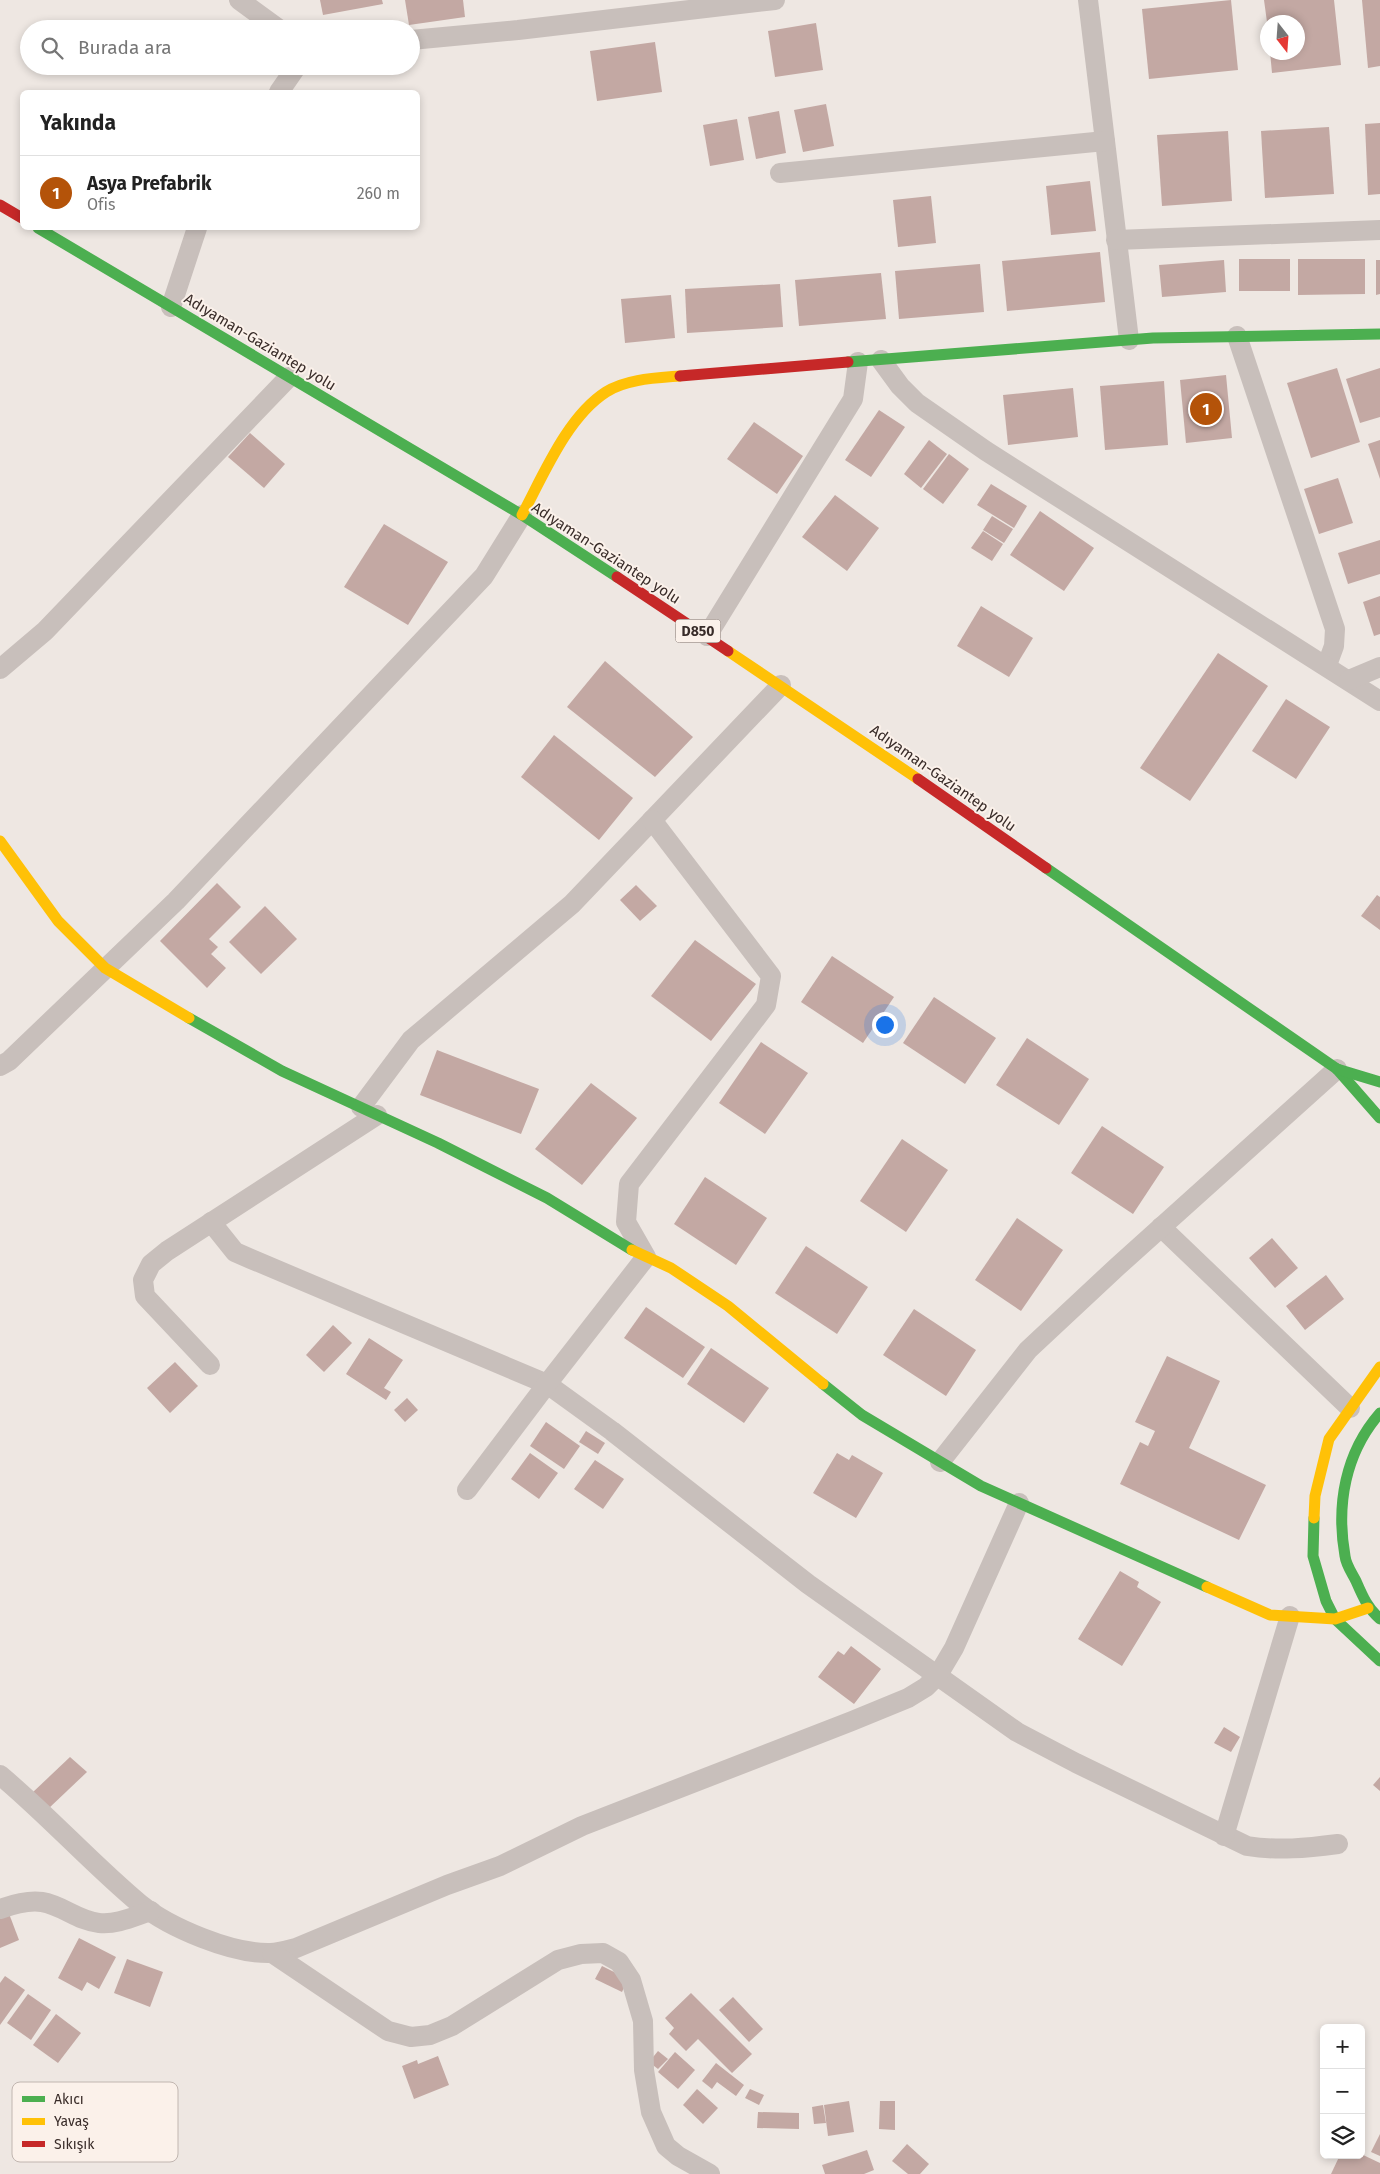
<!DOCTYPE html>
<html lang="tr">
<head>
<meta charset="utf-8">
<style>
  :root { --surface:#fff; --page:#f6f6f6; --text:#222; --muted:#767676; --line:#e0e0e0; --accent:#b45309 }
  body { margin:0; font-family:"Fira Sans",sans-serif; background:var(--page); color:var(--text) }
  .controls { position:absolute; right:15px; bottom:15px; display:grid; overflow:hidden; border-radius:8px; box-shadow:0 2px 8px #0003 }
  .controls button { width:45px; height:45px; display:grid; place-items:center; padding:0; border:0; border-bottom:1px solid var(--line); background:var(--surface); color:var(--text); font:25px sans-serif }
  .compass { position:absolute; left:1260px; top:15px; width:45px; height:45px; border-radius:50%; background:var(--surface); box-shadow:0 2px 8px #0003; rotate:163deg }
  .you { position:absolute; left:884px; top:1024px; width:18px; height:18px; margin:-12px; border:4px solid #fff; border-radius:50%; background:#1a73e8; box-shadow:0 0 0 8px #1a73e833 }
  .badge { display:grid; place-items:center; width:32px; height:32px; border-radius:50%; background:var(--accent); color:#fff; font-size:16px; font-weight:700 }
  .pin { position:absolute; translate:-50% -50%; border:2px solid #fff; box-shadow:0 1px 5px #0006 }
  .list { margin:0; padding:0; list-style:none }
  h2 { display:flex; justify-content:space-between; align-items:center; height:65px; margin:0; padding:0 20px; font-size:21px }
  h2 small { font-size:16px; font-weight:400; color:var(--muted) }
  .list li { display:grid; grid-template-columns:32px 1fr auto; gap:15px; align-items:center; box-sizing:border-box; height:75px; padding:0 20px; border-top:1px solid var(--line) }
  .list b { display:block; font-size:19px; white-space:nowrap }
  .list p { margin:0; font-size:16px; white-space:nowrap; color:var(--muted) }
  .list em { font-size:16px; font-style:normal; color:var(--muted) }
  .icon { flex:none; width:28px; height:28px; fill:none; stroke:currentColor; stroke-width:2; stroke-linecap:round; stroke-linejoin:round }
  .map { position:relative; flex:none; width:1380px; height:2174px; overflow:hidden }
  .search { position:absolute; background:var(--surface); box-shadow:0 2px 8px #0003; left:20px; top:20px; width:400px; height:55px; display:flex; align-items:center; gap:12px; box-sizing:border-box; padding:0 18px; border-radius:28px; color:var(--muted); font-size:19px }
  .panel { position:absolute; background:var(--surface); box-shadow:0 2px 8px #0003; left:20px; top:90px; width:400px; height:140px; border-radius:8px }
  .map>svg:first-child { display:block }
  .building { fill:#c3a8a3 }
  .lines { fill:none; stroke-linecap:round; stroke-linejoin:round }
  .street { stroke:#c8bfbb; stroke-width:20 }
  .fast { stroke:#4caf50; stroke-width:11 }
  .slow { stroke:#ffc107; stroke-width:11 }
  .jam { stroke:#c62828; stroke-width:11 }
  .labels { text-anchor:middle; dominant-baseline:central; stroke-width:4; stroke-linejoin:round; paint-order:stroke }
  .shield { fill:#fbf1ea; stroke:#736763; stroke-width:1 }
  .shield-label { font-size:14px; font-weight:bold; fill:#392c29 }
  .street-label { font-size:15px; fill:#392c29; stroke:#fbf1ea }
  .key { fill:#fbf1ea; stroke:#c1b6b0; stroke-width:1 }
  .key-label { font-size:14px; fill:#392c29 }
</style>
</head>
<body>
<div class="map">
<svg width="1380" height="2174" viewBox="0 0 1380 2174">
  <rect width="100%" height="100%" fill="#eee7e2"/>
  <g class="building">
    <polygon points="320,0 382,0 383,4 323,15"/>
    <polygon points="405,0 463,0 465,17 409,25"/>
    <polygon points="1231,0 1238,70 1149,79 1142,9"/>
    <polygon points="1264,0 1334,0 1341,65 1272,73 1270,52 1298,52 1298,22 1267,22"/>
    <polygon points="1362,0 1380,0 1380,66 1368,68"/>
    <polygon points="816,23 823,70 775,77 768,31"/>
    <polygon points="655,42 662,92 597,101 590,51"/>
    <polygon points="826,104 834,146 803,152 794,110"/>
    <polygon points="779,111 786,153 756,159 748,117"/>
    <polygon points="737,119 744,160 710,166 703,125"/>
    <polygon points="1380,123 1380,194 1368,195 1365,124"/>
    <polygon points="1329,127 1334,194 1265,198 1261,131"/>
    <polygon points="1228,131 1232,201 1162,206 1157,135"/>
    <polygon points="1090,181 1096,231 1051,235 1046,186"/>
    <polygon points="931,196 936,243 898,247 893,200"/>
    <polygon points="1100,252 1105,302 1007,311 1002,261"/>
    <rect x="1239" y="259" width="51" height="32"/>
    <polygon points="1298,259 1365,259 1365,294 1298,295"/>
    <polygon points="1224,260 1226,292 1162,297 1159,265"/>
    <polygon points="1376,260 1380,260 1380,294 1376,295"/>
    <polygon points="980,264 984,312 899,319 895,271"/>
    <polygon points="881,273 886,319 799,326 795,280"/>
    <polygon points="780,284 783,327 687,333 685,289"/>
    <polygon points="671,295 675,338 625,343 621,299"/>
    <polygon points="1337,368 1360,442 1311,458 1287,383"/>
    <polygon points="1380,368 1380,417 1360,423 1346,379"/>
    <polygon points="1226,375 1232,438 1186,443 1180,380"/>
    <polygon points="1164,381 1168,445 1105,450 1100,386"/>
    <polygon points="1073,388 1078,437 1008,445 1003,395"/>
    <polygon points="879,410 905,427 871,477 845,460"/>
    <polygon points="754,422 803,456 777,494 727,459"/>
    <polygon points="250,433 285,464 264,488 228,457"/>
    <polygon points="929,440 947,454 921,488 904,474"/>
    <polygon points="1380,440 1380,479 1368,444"/>
    <polygon points="949,454 969,469 943,504 923,489"/>
    <polygon points="1338,478 1353,523 1319,534 1304,489"/>
    <polygon points="991,484 1027,506 1014,528 977,505"/>
    <polygon points="835,495 879,528 847,571 802,537"/>
    <polygon points="1040,511 1094,548 1064,591 1010,555"/>
    <polygon points="992,516 1013,529 1004,543 983,530"/>
    <polygon points="384,524 448,562 408,625 344,587"/>
    <polygon points="983,531 1003,544 992,561 971,548"/>
    <polygon points="1380,540 1380,574 1348,584 1338,553"/>
    <polygon points="1380,596 1380,634 1374,636 1363,602"/>
    <polygon points="981,606 1033,638 1009,677 957,646"/>
    <polygon points="1218,653 1268,686 1190,801 1140,768"/>
    <polygon points="605,661 693,737 655,777 567,707"/>
    <polygon points="1286,699 1330,727 1296,779 1252,751"/>
    <polygon points="554,735 633,798 599,840 521,777"/>
    <polygon points="217,883 241,907 209,939 218,947 211,954 226,968 207,988 160,941"/>
    <polygon points="636,885 657,906 640,921 620,900"/>
    <polygon points="1377,895 1380,897 1380,930 1361,916"/>
    <polygon points="265,906 297,939 261,974 229,942"/>
    <polygon points="695,940 756,984 711,1041 651,996"/>
    <polygon points="832,956 894,997 863,1043 801,1002"/>
    <polygon points="934,997 996,1038 965,1084 903,1043"/>
    <polygon points="1027,1038 1089,1079 1059,1125 996,1085"/>
    <polygon points="761,1042 808,1073 765,1134 719,1103"/>
    <polygon points="437,1050 539,1089 521,1134 420,1095"/>
    <polygon points="591,1083 637,1118 582,1185 535,1149"/>
    <polygon points="1102,1126 1164,1167 1133,1214 1071,1173"/>
    <polygon points="902,1139 948,1170 906,1232 860,1201"/>
    <polygon points="705,1177 767,1218 736,1265 674,1224"/>
    <polygon points="1017,1218 1063,1250 1021,1311 975,1280"/>
    <polygon points="1272,1238 1298,1268 1275,1288 1249,1258"/>
    <polygon points="806,1246 868,1287 837,1334 775,1293"/>
    <polygon points="1326,1275 1344,1299 1305,1330 1286,1306"/>
    <polygon points="646,1307 705,1347 683,1378 624,1338"/>
    <polygon points="914,1309 976,1350 946,1396 883,1355"/>
    <polygon points="333,1325 352,1343 324,1372 306,1355"/>
    <polygon points="369,1338 403,1360 384,1388 391,1392 386,1400 346,1374"/>
    <polygon points="711,1348 769,1388 744,1423 687,1384"/>
    <polygon points="1167,1356 1220,1381 1189,1448 1266,1485 1239,1540 1120,1484 1140,1442 1148,1446 1155,1431 1135,1422"/>
    <polygon points="175,1362 198,1386 170,1413 147,1388"/>
    <polygon points="407,1398 418,1410 405,1422 394,1410"/>
    <polygon points="546,1422 580,1446 564,1469 530,1446"/>
    <polygon points="586,1431 605,1443 598,1454 579,1442"/>
    <polygon points="530,1453 558,1473 539,1499 511,1479"/>
    <polygon points="837,1453 849,1460 852,1455 883,1473 856,1518 813,1493"/>
    <polygon points="595,1460 624,1479 603,1509 574,1489"/>
    <polygon points="1120,1571 1139,1582 1137,1587 1161,1602 1122,1666 1078,1639"/>
    <polygon points="851,1646 881,1669 854,1704 818,1677 838,1651 844,1655"/>
    <polygon points="1224,1727 1240,1737 1231,1752 1214,1743"/>
    <polygon points="70,1757 87,1772 48,1809 31,1794"/>
    <polygon points="1380,1777 1380,1791 1373,1785"/>
    <polygon points="8,1911 19,1940 0,1948 0,1914"/>
    <polygon points="79,1938 116,1957 99,1989 87,1982 82,1991 58,1978"/>
    <polygon points="127,1959 163,1972 150,2007 114,1993"/>
    <polygon points="602,1966 628,1979 622,1992 595,1979"/>
    <polygon points="5,1976 25,1990 0,2025 0,1983"/>
    <polygon points="691,1993 752,2054 732,2073 698,2039 686,2051 669,2034 674,2028 665,2018"/>
    <polygon points="28,1994 51,2010 31,2040 7,2023"/>
    <polygon points="733,1997 763,2029 749,2042 719,2010"/>
    <polygon points="56,2014 81,2033 58,2063 33,2045"/>
    <polygon points="658,2051 668,2059 658,2069 649,2062"/>
    <polygon points="675,2052 695,2070 678,2089 658,2072"/>
    <polygon points="438,2056 449,2085 414,2099 402,2066 417,2060 418,2064"/>
    <polygon points="716,2063 744,2085 736,2096 717,2082 712,2089 702,2081"/>
    <polygon points="697,2089 718,2108 703,2124 683,2105"/>
    <polygon points="750,2089 764,2095 759,2105 745,2098"/>
    <polygon points="849,2101 854,2132 828,2136 824,2105"/>
    <polygon points="880,2101 895,2101 895,2130 879,2129"/>
    <polygon points="823,2105 826,2123 814,2124 812,2107"/>
    <polygon points="758,2112 799,2113 799,2129 757,2128"/>
    <polygon points="1380,2134 1380,2156 1371,2152"/>
    <polygon points="907,2144 929,2164 920,2174 908,2174 892,2161"/>
    <polygon points="867,2150 874,2170 864,2174 825,2174 822,2165"/>
    <polygon points="1361,2154 1380,2163 1380,2174 1331,2174 1340,2155"/>
  </g>
  <g class="lines">
    <g class="street">
      <polyline points="239,0 279,29"/>
      <polyline points="1088,0 1129,340"/>
      <polyline points="411,40 518,30 775,0"/>
      <polyline points="279,92 297,66"/>
      <polyline points="780,173 1105,141"/>
      <polyline points="1116,240 1380,230"/>
      <polyline points="171,307 197,228"/>
      <polyline points="1237,336 1335,629 1334,646 1327,665"/>
      <polyline points="881,360 900,386 917,403 986,451 1380,701"/>
      <polyline points="707,636 853,399 858,362"/>
      <polyline points="0,669 45,631 289,377"/>
      <polyline points="1349,680 1380,667"/>
      <polyline points="0,1066 9,1061 176,901 484,576 522,515"/>
      <polyline points="361,1107 411,1040 572,904 781,685"/>
      <path d="M211 1222 235 1252 251 1259 547 1384 612 1431 808 1584 1017 1732 1076 1763 1247 1846C1278 1851 1307 1848 1338 1844"/>
      <polyline points="1161,1227 1350,1408"/>
      <polyline points="210,1365 145,1296 143,1280 151,1264 167,1251 377,1115"/>
      <polyline points="940,1462 1028,1350 1118,1266 1337,1069"/>
      <polyline points="467,1490 547,1384 646,1257 626,1222 629,1184 766,1005 771,976 652,820"/>
      <path d="M0 1775C49 1816 92 1864 140 1904 170 1928 232 1954 270 1953 279 1953 288 1950 296 1948L447 1885 500 1866 582 1826 852 1721 908 1698 926 1687 938 1675 954 1648 1019 1503"/>
      <polyline points="1224,1836 1290,1616"/>
      <path d="M0 1909C11 1905 29 1900 42 1902 62 1905 78 1921 99 1923 117 1925 135 1916 151 1911"/>
      <polyline points="272,1953 388,2031 411,2037 430,2035 452,2026 558,1960 581,1954 603,1953 619,1962 631,1980 643,2021 644,2070 651,2112 666,2146 678,2156 710,2174"/>
    </g>
    <g class="fast">
      <polyline points="38,228 522,515 617,577"/>
      <polyline points="848,362 1153,338 1380,334"/>
      <polyline points="1046,868 1337,1069"/>
      <polyline points="189,1018 282,1071 438,1143 547,1198 632,1250"/>
      <polyline points="1337,1069 1380,1118"/>
      <polyline points="1337,1069 1380,1082"/>
      <polyline points="823,1384 862,1415 981,1486 1207,1587"/>
      <path d="M1380 1413C1345 1453 1336 1505 1345 1556 1346 1565 1352 1573 1356 1581 1363 1597 1367 1607 1380 1619"/>
      <polyline points="1314,1518 1313,1556 1326,1601 1335,1619 1380,1661"/>
    </g>
    <g class="slow">
      <path d="M522 515C543 476 567 417 606 392 626 379 656 378 680 376"/>
      <polyline points="728,651 918,779"/>
      <polyline points="0,841 58,921 105,968 189,1018"/>
      <polyline points="632,1250 671,1268 728,1306 823,1384"/>
      <polyline points="1314,1518 1315,1496 1329,1439 1380,1367"/>
      <polyline points="1207,1587 1270,1615 1335,1619 1368,1608"/>
    </g>
    <g class="jam">
      <polyline points="0,205 22,218"/>
      <polyline points="680,376 848,362"/>
      <polyline points="617,577 728,651"/>
      <polyline points="918,779 1046,868"/>
    </g>
  </g>
  <g class="labels">
    <rect class="shield" x="675.5" y="619.5" width="45" height="23" rx="4"/>
    <g class="shield-label">
      <text x="698" y="631">D850</text>
    </g>
    <g class="street-label">
      <text transform="translate(260 342) rotate(31)">Adıyaman-Gaziantep yolu</text>
      <text transform="translate(606 553) rotate(33)">Adıyaman-Gaziantep yolu</text>
      <text transform="translate(943 778) rotate(35)">Adıyaman-Gaziantep yolu</text>
    </g>
  </g>
  <rect x="12" y="2082" width="166" height="80" rx="8" class="key"/>
  <rect x="22" y="2096" width="23" height="6" fill="#4caf50"/>
  <rect x="22" y="2118" width="23" height="7" fill="#ffc107"/>
  <rect x="22" y="2141" width="23" height="6" fill="#c62828"/>
  <g class="key-label">
    <text x="54" y="2104">Akıcı</text>
    <text x="54" y="2126">Yavaş</text>
    <text x="54" y="2149">Sıkışık</text>
  </g>
</svg>
<div class="controls">
<button>+</button>
<button>−</button>
<button><svg class="icon" aria-label="layers" viewBox="0 0 24 24"><path d="M12 4l9 5-9 5-9-5zM3 14l9 5 9-5"/></svg></button>
</div>
<svg class="compass" viewBox="-18 -18 36 36"><path d="M0-13l5 13h-10z" fill="#e53935"/><path d="M0 13l5-13h-10z" fill="#767676"/></svg>
<div class="you"></div>
<div class="pin badge" style="left:1206px;top:409px">1</div>
<div class="search"><svg class="icon" aria-label="search" viewBox="0 0 24 24"><circle cx="10" cy="10" r="6"/><path d="M15 15l6 6"/></svg>Burada ara</div>
<section class="panel">
<h2>Yakında<small></small></h2>
<ul class="list">
<li><span class="badge">1</span><div><b>Asya Prefabrik</b><p>Ofis</p></div><em>260 m</em></li>
</ul>
</section>
</div>
</body>
</html>
